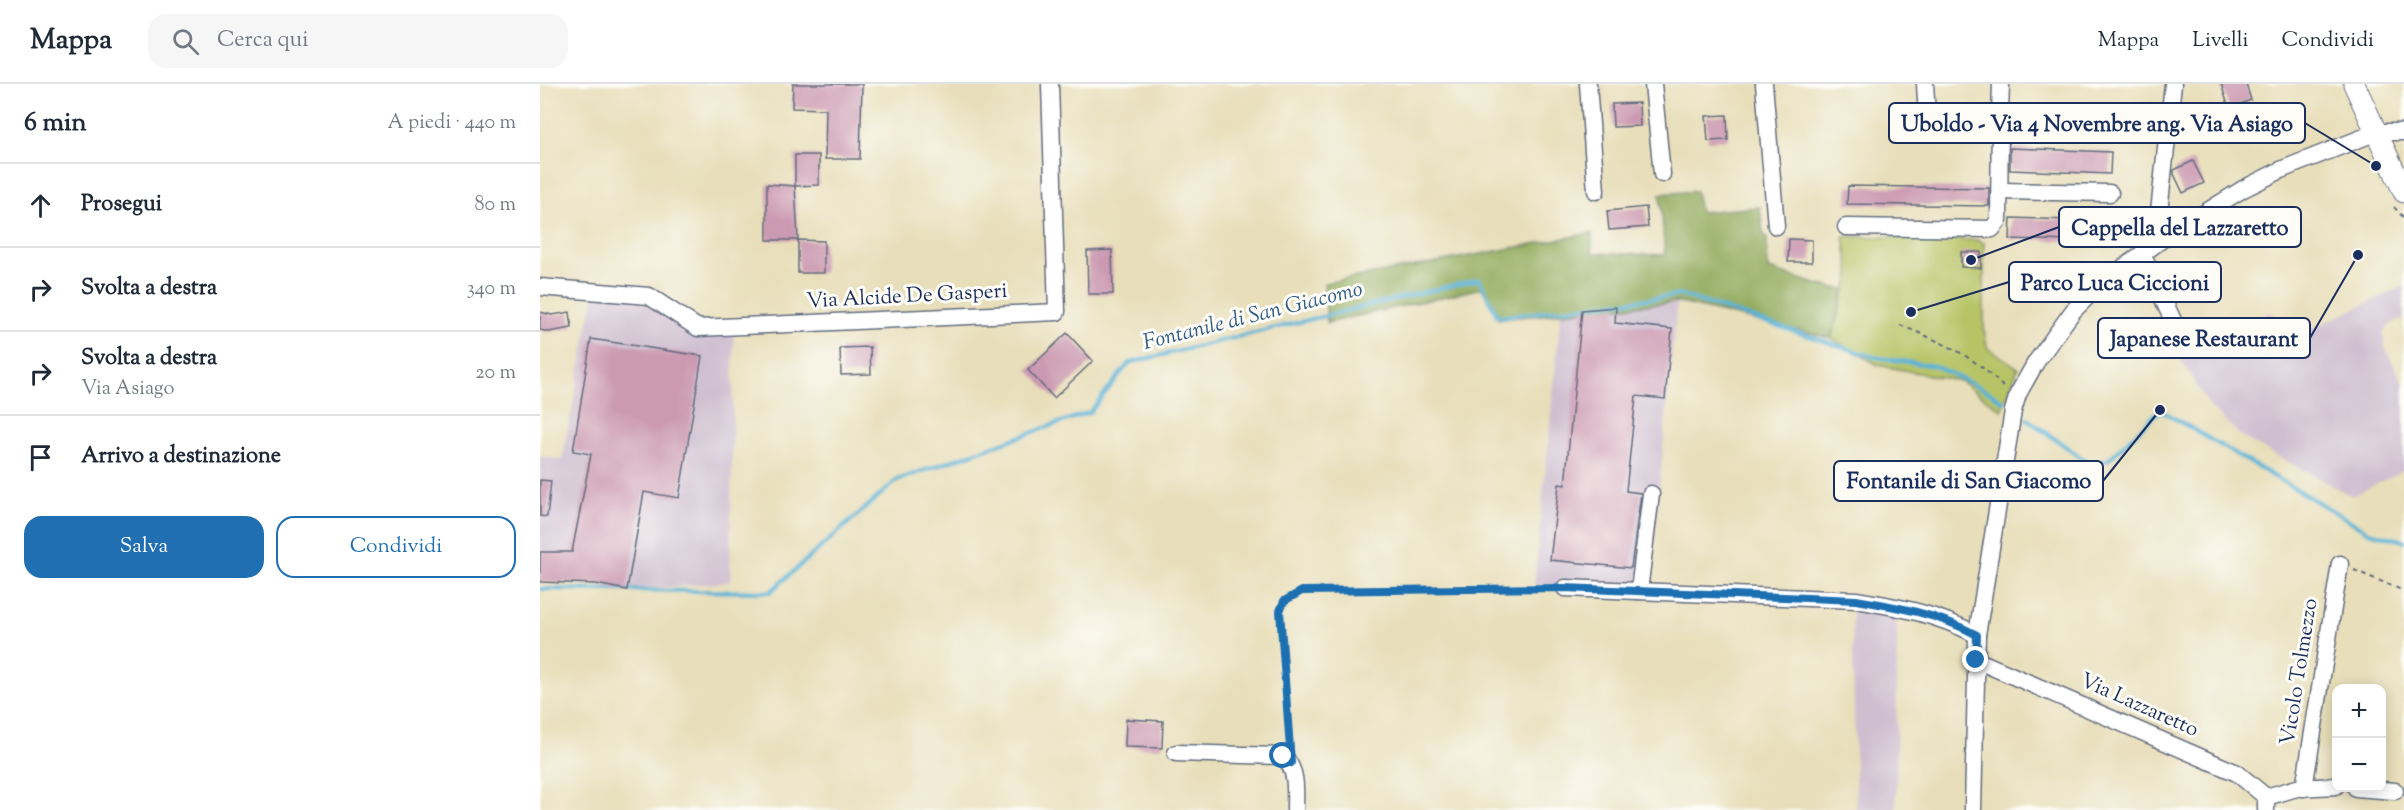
<!DOCTYPE html>
<html lang="it">
<head>
<meta charset="utf-8">
<style>
  :root { --surface:#fff; --page:#f6f6f7; --text:#1f2937; --muted:#747a83; --line:#e0e1e3; --accent:#1f6fb2 }
  body { margin:0; font-family:"Sorts Mill Goudy",serif; background:var(--page); color:var(--text) }
  .controls { position:absolute; right:18px; bottom:18px; display:grid; overflow:hidden; border-radius:12px; box-shadow:0 3px 15px #0003 }
  .controls button { width:54px; height:54px; display:grid; place-items:center; padding:0; border:0; border-bottom:2px solid var(--line); background:var(--surface); color:var(--text); font:30px sans-serif }
  .stop { position:absolute; width:18px; height:18px; margin:-14px; border:4px solid #1f6fb2; border-radius:50%; background:#fff }
  .stop.end { background:#1f6fb2; border-color:#fff; box-shadow:0 2px 6px #0008 }
  .list { margin:0; padding:0; list-style:none }
  h2 { display:flex; justify-content:space-between; align-items:center; height:78px; margin:0; padding:0 24px; font-size:26px }
  h2 small { font-size:20px; font-weight:400; color:var(--muted) }
  .list li { display:grid; grid-template-columns:39px 1fr auto; gap:18px; align-items:center; box-sizing:border-box; height:84px; padding:0 24px; border-top:2px solid var(--line) }
  .list b { display:block; font-size:22px; white-space:nowrap }
  .list p { margin:0; font-size:20px; white-space:nowrap; color:var(--muted) }
  .list em { font-size:20px; font-style:normal; color:var(--muted) }
  .actions { display:flex; gap:12px; padding:18px 24px }
  .actions a { flex:1; padding:14px 0; border:2px solid var(--accent); border-radius:18px; text-align:center; font-size:21px; color:var(--accent) }
  .actions .main { background:var(--accent); color:#fff }
  .icon { flex:none; width:33px; height:33px; fill:none; stroke:currentColor; stroke-width:2; stroke-linecap:round; stroke-linejoin:round }
  .map { position:relative; flex:none; width:1864px; height:726px; overflow:hidden }
  header { display:flex; align-items:center; gap:36px; box-sizing:border-box; height:84px; padding:0 30px; background:var(--surface); border-bottom:2px solid var(--line) }
  header strong { font-size:28px }
  nav { display:flex; gap:33px; margin-inline-start:auto; font-size:21px }
  .search { width:420px; height:54px; background:var(--page); display:flex; align-items:center; gap:15px; box-sizing:border-box; padding:0 21px; border-radius:18px; color:var(--muted); font-size:22px }
  main { display:flex }
  aside { flex:1; background:var(--surface) }
  .map>svg:first-child { display:block }
  .industrial { fill:#cebed0 }
  .green { fill:#b7c466; stroke:#697a62; stroke-width:1.5 }
  .forest { fill:#91aa5b; stroke:#566c5c; stroke-width:1.5 }
  .lines { fill:none; stroke-linecap:round; stroke-linejoin:round }
  .stream { stroke:#58b2d5; stroke-width:4 }
  .building { fill:#cb99b1 }
  .minor-casing { stroke:#636c7e; stroke-width:19 }
  .major-casing { stroke:#636c7e; stroke-width:23 }
  .path { stroke:#636c7e; stroke-width:2; stroke-dasharray:4.5 4.5; stroke-linecap:butt }
  .minor { stroke:#fff; stroke-width:16 }
  .major { stroke:#fff; stroke-width:21 }
  .route { stroke:#1f6fb2; stroke-width:8 }
  .labels { text-anchor:middle; dominant-baseline:central; stroke-width:6; stroke-linejoin:round; paint-order:stroke }
  .street-label { font-size:21px; fill:#1b2f5e; stroke:#fdfcf7 }
  .water-label { font-size:22px; font-style:italic; fill:#305d88; stroke:#fdfcf7 }
  .leader { fill:none; stroke:#1b2f5e; stroke-width:2 }
  .callout-dot { fill:#1b2f5e; stroke:#fdfcf7; stroke-width:2 }
  .callout { fill:#fdfcf7; stroke:#1b2f5e; stroke-width:2 }
  .callout-label { font-size:22px; text-anchor:middle; font-weight:bold; fill:#1b2f5e }
</style>
</head>
<body>
<header>
<strong>Mappa</strong>
<div class="search"><svg class="icon" aria-label="search" viewBox="0 0 24 24"><circle cx="10" cy="10" r="6"/><path d="M15 15l6 6"/></svg>Cerca qui</div>
<nav><a>Mappa</a><a>Livelli</a><a>Condividi</a></nav>
</header>
<main>
<aside>
<h2>6 min<small>A piedi · 440 m</small></h2>
<ul class="list">
<li><svg class="icon" aria-label="ahead" viewBox="0 0 24 24"><path d="M12 20V5M6 11l6-6 6 6"/></svg><div><b>Prosegui</b></div><em>80 m</em></li>
<li><svg class="icon" aria-label="right" viewBox="0 0 24 24"><path d="M7 20v-9h11M14 6l5 5-5 5"/></svg><div><b>Svolta a destra</b></div><em>340 m</em></li>
<li><svg class="icon" aria-label="right" viewBox="0 0 24 24"><path d="M7 20v-9h11M14 6l5 5-5 5"/></svg><div><b>Svolta a destra</b><p>Via Asiago</p></div><em>20 m</em></li>
<li><svg class="icon" aria-label="arrive" viewBox="0 0 24 24"><path d="M6 21V4h12l-3 4 3 4H6"/></svg><div><b>Arrivo a destinazione</b></div></li>
</ul>
<div class="actions"><a class="main">Salva</a><a>Condividi</a></div>
</aside>
<div class="map">
<svg width="1864" height="726" viewBox="0 0 1864 726">
  <rect width="100%" height="100%" fill="#fdfcf7"/>
  <filter id="ink" filterUnits="userSpaceOnUse"><feTurbulence type="fractalNoise" baseFrequency=".0167" numOctaves="2"/><feDisplacementMap in="SourceGraphic" scale="12" xChannelSelector="R" yChannelSelector="G"/><feConvolveMatrix kernelMatrix="1 2 1 2 8 2 1 2 1" color-interpolation-filters="sRGB"/></filter>
  <filter id="wash" filterUnits="userSpaceOnUse"><feTurbulence type="fractalNoise" baseFrequency=".008" numOctaves="4" result="noise"/><feDisplacementMap in="SourceGraphic" scale="24" xChannelSelector="R" yChannelSelector="G"/><feGaussianBlur stdDeviation="1.35" result="paint"/><feColorMatrix in="noise" values="0 0 0 0 0 0 0 0 0 0 0 0 0 0 0 0 0 1.4 0 .05"/><feComposite in="paint" operator="in"/></filter>
  <g filter="url(#wash)">
    <rect width="100%" height="100%" fill="#e8deb9"/>
    <g class="industrial">
      <polygon points="1864,202 1864,234 1848,242 1843,250 1845,263 1864,301 1864,386 1812,412 1703,354 1670,323 1637,270 1731,228 1745,257"/>
      <polygon points="56,203 160,236 194,244 190,498 87,506 56,500 0,498 0,372 22,376"/>
      <polygon points="1137,218 1110,503 994,502 1021,228"/>
      <polygon points="1312,524 1357,529 1356,726 1316,726"/>
    </g>
    <polygon class="green" points="1304,152 1437,156 1444,159 1444,246 1447,263 1478,284 1462,326 1420,297 1338,281 1291,254 1310,191"/>
    <path class="forest" d="M1156 107 1160 128 1220 123 1223 149 1227 154 1228 185C1254 192 1277 203 1304 205L1291 254 1137 218 958 235 942 204 787 239 784 199 1052 149V169L1125 171 1120 110Z"/>
    <g class="lines">
      <g class="stream">
        <polyline points="1487,335 1549,379 1568,376 1620,326 1829,448 1864,457"/>
        <polyline points="0,505 230,508 357,396 550,328 589,279 939,195 958,233 1141,211 1334,273 1395,282 1451,309 1464,318"/>
      </g>
    </g>
    <g id="blocks">
      <g class="building">
        <polygon points="253,0 322,0 320,75 285,75 286,25 252,24"/>
        <polygon points="1681,0 1706,0 1711,16 1689,24"/>
        <polygon points="1099,19 1100,42 1073,43 1072,20"/>
        <polygon points="1187,31 1188,56 1168,57 1166,32"/>
        <polygon points="1470,64 1571,68 1570,90 1470,86"/>
        <polygon points="255,71 279,71 279,101 255,102"/>
        <polygon points="1653,77 1664,99 1643,109 1634,90 1634,86"/>
        <polygon points="227,100 255,102 258,156 227,156"/>
        <polygon points="1308,102 1449,104 1449,122 1307,120"/>
        <polygon points="1106,123 1108,143 1069,146 1067,127"/>
        <polygon points="1471,134 1563,137 1562,158 1470,155"/>
        <polygon points="1249,155 1272,156 1272,178 1248,178"/>
        <polygon points="258,156 284,157 284,189 258,189"/>
        <polygon points="572,166 573,210 548,210 547,167"/>
        <polygon points="1421,168 1441,168 1441,184 1421,183"/>
        <polygon points="1076,223 1075,239 1132,245 1125,315 1096,312 1086,407 1101,409 1091,484 1010,476 1019,400 1025,401 1042,226"/>
        <polygon points="0,228 12,231 30,228 32,244 9,248 0,246"/>
        <polygon points="527,249 553,277 514,314 488,286"/>
        <polygon points="51,255 162,272 139,414 104,408 87,506 56,500 0,498 0,468 32,468 51,370 33,367"/>
        <polygon points="330,263 331,290 301,291 300,264"/>
        <polygon points="0,396 11,397 7,433 0,432"/>
        <polygon points="586,635 623,637 622,664 585,663"/>
      </g>
    </g>
  </g>
  <g filter="url(#ink)">
    <use href="#blocks" fill-opacity="0" stroke="#636c7e" stroke-width="1.5"/>
    <g class="lines">
      <defs>
        <g id="minor">
          <polyline points="1048,0 1056,107"/>
          <polyline points="1113,0 1122,90"/>
          <polyline points="1224,0 1236,142"/>
          <polyline points="1385,0 1387,32 1460,30 1461,0"/>
          <polyline points="1460,107 1570,109"/>
          <polyline points="1306,143 1452,145 1459,136 1460,30"/>
          <polyline points="1621,156 1618,137 1633,0"/>
          <polyline points="1602,170 1643,258"/>
          <polyline points="0,203 109,212 158,244 517,228 510,0"/>
          <path d="M1025 504 1316 516C1359 523 1398 530 1437 551"/>
          <polyline points="1099,507 1111,410"/>
          <polyline points="1436,576 1697,689 1726,713 1726,726"/>
          <path d="M636 669 743 672C758 686 755 707 755 726"/>
          <polyline points="1764,704 1800,480"/>
          <polyline points="1816,704 1855,707"/>
          <polyline points="1726,713 1757,704 1796,702"/>
          <polyline points="1433,726 1437,551 1473,327 1478,310 1496,278 1533,227 1557,203 1621,156 1703,105 1743,85 1837,48 1864,48"/>
        </g>
        <polyline id="major" points="1814,0 1864,108"/>
      </defs>
      <use href="#minor" class="minor-casing"/>
      <use href="#major" class="major-casing"/>
      <g class="path">
        <polyline points="1854,123 1864,134"/>
        <path d="M1360 241C1401 258 1434 271 1464 304"/>
        <polyline points="1814,486 1864,507"/>
        <path d="M749 659 739 540C740 522 745 513 762 507L1010 504"/>
      </g>
      <use href="#minor" class="minor"/>
      <use href="#major" class="major"/>
    </g>
  </g>
  <g class="lines" filter="url(#ink)">
    <path class="route" d="M743 672 751 679 740 527 744 517 762 507 1024 504 1316 516C1359 523 1398 530 1437 551L1436 576"/>
  </g>
  <g class="labels">
    <g class="street-label">
      <text transform="translate(367 213) rotate(-3)">Via Alcide De Gasperi</text>
      <text transform="translate(1760 588) rotate(-81)">Vicolo Tolmezzo</text>
      <text transform="translate(1599 622) rotate(24)">Via Lazzaretto</text>
    </g>
    <g class="water-label">
      <text transform="translate(713 233) rotate(-14)">Fontanile di San Giacomo</text>
    </g>
  </g>
  <path class="leader" d="M1836 82L1765 39M1431 176L1519 143M1371 228L1469 198M1818 171L1770 254M1620 326L1563 397"/>
  <g class="callout-dot">
    <circle cx="1836" cy="82" r="6"/>
    <circle cx="1431" cy="176" r="6"/>
    <circle cx="1371" cy="228" r="6"/>
    <circle cx="1818" cy="171" r="6"/>
    <circle cx="1620" cy="326" r="6"/>
  </g>
  <g class="callout">
    <rect x="1349" y="19" width="416" height="40" rx="6"/>
    <rect x="1519" y="123" width="242" height="40" rx="6"/>
    <rect x="1469" y="178" width="212" height="40" rx="6"/>
    <rect x="1558" y="234" width="212" height="40" rx="6"/>
    <rect x="1294" y="377" width="269" height="40" rx="6"/>
  </g>
  <g class="callout-label">
    <text x="1557" y="47">Uboldo - Via 4 Novembre ang. Via Asiago</text>
    <text x="1640" y="151">Cappella del Lazzaretto</text>
    <text x="1575" y="206">Parco Luca Ciccioni</text>
    <text x="1664" y="262">Japanese Restaurant</text>
    <text x="1429" y="404">Fontanile di San Giacomo</text>
  </g>
</svg>
<div class="controls">
<button>+</button>
<button>−</button>
</div>
<div class="stop" style="left:743px;top:672px"></div>
<div class="stop end" style="left:1436px;top:576px"></div>
</div>
</main>
</body>
</html>
